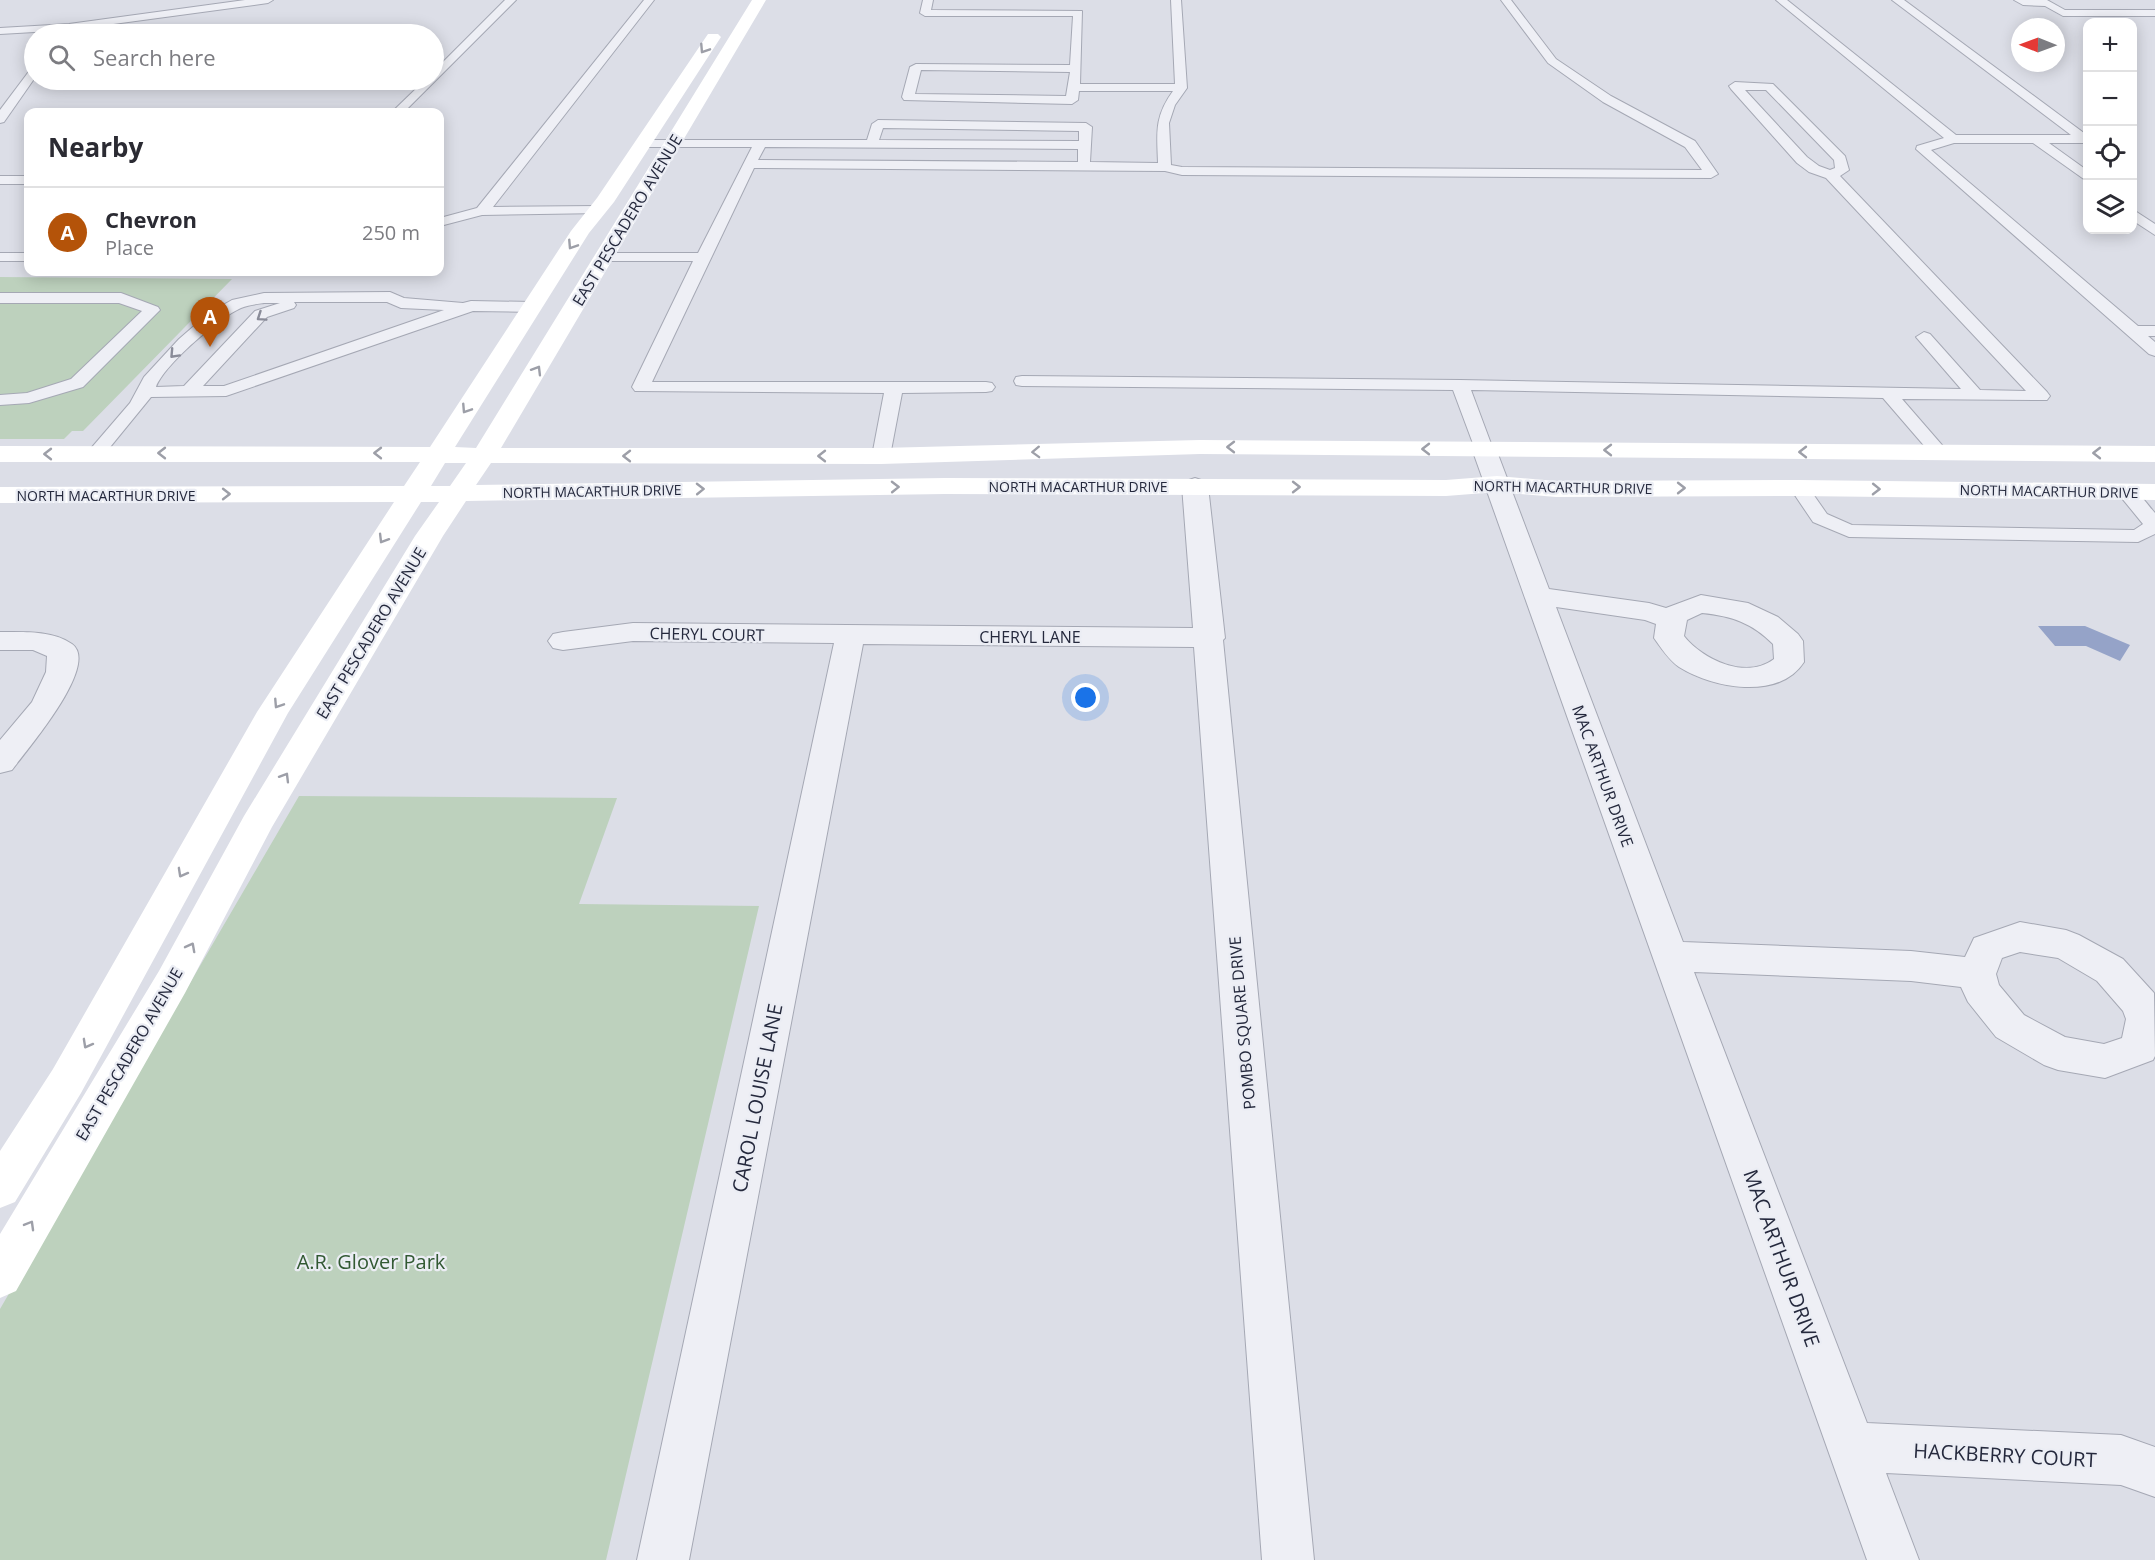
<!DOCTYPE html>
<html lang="en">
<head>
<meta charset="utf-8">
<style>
  :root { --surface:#fff; --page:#f7f7f7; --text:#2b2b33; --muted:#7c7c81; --line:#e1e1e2; --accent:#b45309 }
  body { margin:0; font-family:"Open Sans",sans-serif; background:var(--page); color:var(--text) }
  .controls { position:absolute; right:18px; top:18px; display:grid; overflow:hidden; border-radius:12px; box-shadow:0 3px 15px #0003 }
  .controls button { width:54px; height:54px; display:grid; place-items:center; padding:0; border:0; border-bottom:2px solid var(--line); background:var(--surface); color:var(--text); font:30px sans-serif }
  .compass { position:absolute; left:2011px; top:18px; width:54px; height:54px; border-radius:50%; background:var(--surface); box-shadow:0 3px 15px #0003; rotate:271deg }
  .you { position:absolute; left:1086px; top:698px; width:21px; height:21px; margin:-15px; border:4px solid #fff; border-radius:50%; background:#1a73e8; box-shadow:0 0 0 9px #1a73e833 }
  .badge { display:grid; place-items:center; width:39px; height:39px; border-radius:50%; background:var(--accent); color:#fff; font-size:20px; font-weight:700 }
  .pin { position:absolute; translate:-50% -50px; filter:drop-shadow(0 2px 3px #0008) }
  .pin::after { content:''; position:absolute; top:32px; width:21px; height:18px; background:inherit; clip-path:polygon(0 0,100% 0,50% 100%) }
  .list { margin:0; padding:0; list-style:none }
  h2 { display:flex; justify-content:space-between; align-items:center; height:78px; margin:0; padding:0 24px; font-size:26px }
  h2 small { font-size:20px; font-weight:400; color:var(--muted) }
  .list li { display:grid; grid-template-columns:39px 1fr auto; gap:18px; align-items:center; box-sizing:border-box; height:90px; padding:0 24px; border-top:2px solid var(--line) }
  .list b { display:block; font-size:22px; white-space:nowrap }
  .list p { margin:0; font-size:20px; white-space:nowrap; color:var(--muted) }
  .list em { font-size:20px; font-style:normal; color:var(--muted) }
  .icon { flex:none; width:33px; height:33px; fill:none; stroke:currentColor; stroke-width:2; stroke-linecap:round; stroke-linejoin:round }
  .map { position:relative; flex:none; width:2155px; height:1560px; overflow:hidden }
  .search { position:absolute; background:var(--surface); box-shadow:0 3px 15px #0003; left:24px; top:24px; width:420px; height:66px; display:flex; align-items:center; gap:15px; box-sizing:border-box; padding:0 21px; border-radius:33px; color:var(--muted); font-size:22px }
  .panel { position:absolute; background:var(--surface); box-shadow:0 3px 15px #0003; left:24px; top:108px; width:420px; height:168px; border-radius:12px }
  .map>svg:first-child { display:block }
  .green { fill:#bdd1bd }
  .water { fill:#95a3c8 }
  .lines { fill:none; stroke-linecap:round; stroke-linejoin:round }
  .lane-casing { stroke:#a5a8b4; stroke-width:2 }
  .street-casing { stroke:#a5a8b4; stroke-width:2 }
  .lane { fill:#eeeff5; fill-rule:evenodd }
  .street { fill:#eeeff5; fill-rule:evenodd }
  .secondary { fill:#fff; fill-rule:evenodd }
  .oneway { stroke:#9d9fa8 }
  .oneway2 { stroke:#8a8c99 }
  .labels { text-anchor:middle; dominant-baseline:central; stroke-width:4.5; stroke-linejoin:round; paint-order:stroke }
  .far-street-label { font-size:14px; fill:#25293d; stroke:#ebedf4 }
  .street-label { font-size:16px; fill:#25293d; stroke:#ebedf4 }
  .near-street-label { font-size:20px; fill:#25293d; stroke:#ebedf4 }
  .near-park-label { font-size:20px; fill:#325933; stroke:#ebedf4 }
</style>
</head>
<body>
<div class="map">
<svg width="2155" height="1560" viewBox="0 0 2155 1560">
  <rect width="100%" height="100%" fill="#dcdee7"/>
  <g class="green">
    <polygon points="0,277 232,279 83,431 72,431 64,439 0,439"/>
    <polygon points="299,796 617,798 579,904 759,906 606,1560 0,1560 0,1309"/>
  </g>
  <polygon class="water" points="2038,626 2085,626 2130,645 2120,661 2086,646 2055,646"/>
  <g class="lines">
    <defs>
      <g id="lane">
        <polygon points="245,0 273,0 268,3 69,30 0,34 0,28 69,24"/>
        <polygon points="505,0 516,0 404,112 392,112 425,80 434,80 434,71"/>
        <polygon points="644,0 654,0 493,207 598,206 605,210 603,213 482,215 440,226 440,218 477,208"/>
        <path d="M923 0H933L931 10 1082 11 1080 84H1175L1171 0H1181L1187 88 1175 105 1169 123 1171 165 1182 167 1702 170 1685 147 1603 102 1548 63 1501 0H1511L1556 59 1611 96 1695 141 1718 174 1711 178 1182 175 1165 171 754 168 652 382H986L992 383 995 387 992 391 986 392 902 393 890 456 887 460H875L872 456 884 393 635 391 632 387 693 261H604L597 257 604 253H698L752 147H643L637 143 638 140H867L872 124 878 120 1086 123 1092 127 1090 162 1158 163C1157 133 1154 117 1173 91H1079L1078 100 1072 104 904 100 902 97 910 67 916 64 1070 65 1073 16H925L920 13ZM921 70 1070 72 1066 96 915 94ZM883 128 1079 131V141L879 140ZM765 147 1078 149V162L758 160Z"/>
        <polygon points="1776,0 1787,0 1956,135 2071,135 1892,0 1904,0 2088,136 2088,142 2084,143 2049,143 2088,171 2088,182 2033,143 1954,143 1931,150 2138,326 2155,326 2155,336 2148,336 2155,342 2155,356 2149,354 1916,149 1917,146 1944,138"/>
        <polygon points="2014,0 2047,0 2065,10 2155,10 2155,16 2063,16 2045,6 2023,5"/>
        <polygon points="34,69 34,79 4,122 0,123 0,110 30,70"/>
        <path d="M1735 82 1773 84 1845 156 1849 170 1840 176 2047 392 2050 396 2047 400 1902 399 1948 452 1945 456H1933L1883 398 1471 390 1493 449 1490 453H1478L1475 449 1453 390 1022 386 1016 385 1014 381 1016 377 1022 376 1460 380 1961 389 1916 337 1924 332 1930 334 1980 390 2026 391 1826 178 1809 172 1797 163 1731 89 1729 86ZM1745 90H1766L1834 160 1835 168 1830 170 1819 166 1807 157Z"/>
        <rect x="0" y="176" width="28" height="8"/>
        <polygon points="2132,209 2155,224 2155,235 2132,220"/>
        <rect x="0" y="253" width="28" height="8"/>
        <path d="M390 292 404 298 463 303 471 301 533 302 541 307 533 312 473 311 226 396 151 397 102 457H90L87 453 130 403 144 377 179 339 209 313 232 300 264 293ZM294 302H387L401 308 444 310 224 386H203L267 317 294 308 296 305ZM264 303H280L255 311 184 386 156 387C164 365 220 317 241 308 248 305 257 304 264 303Z"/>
        <polygon points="0,293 121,293 158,307 160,310 83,387 29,403 0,405 0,395 27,393 71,379 142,311 119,303 0,303"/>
        <path d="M1799 482 1806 484 1827 514 1852 525 2134 530 2143 524 2116 491 2118 487C2135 483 2145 502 2155 513V534L2138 542 1849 537 1813 522 1790 488 1792 484Z"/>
      </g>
      <g id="street">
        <path d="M1484 442 1493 444 1496 449 1549 589 1649 603 1666 608 1701 595 1748 603 1778 617 1798 634 1803 641 1804 662C1779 701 1712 688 1679 667 1669 660 1661 648 1654 638L1656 624 1645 620 1556 607 1683 942 1911 951 1965 957 1974 938 2020 922 2066 930 2079 935 2123 959 2154 993 2155 1056 2153 1060 2105 1078 2058 1070 2044 1065 1996 1037 1968 1002 1961 987 1911 981 1694 972 1867 1423 2121 1435 2155 1447V1497L2121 1485 1886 1473 1919 1560H1867L1472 449 1475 444ZM1702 613C1732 616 1752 623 1773 644L1774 659C1746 680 1703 660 1684 636L1687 620ZM2020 952 2058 958 2097 981 2123 1011 2126 1019 2122 1038 2104 1044 2065 1037 2024 1015 1999 985 1996 974 2002 958Z"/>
        <polygon points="1195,478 1204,481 1208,486 1225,638 1223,640 1314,1560 1262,1560 1194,647 863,644 689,1560 637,1560 834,643 633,641 563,650 553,648 548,641 553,634 563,632 633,623 1193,628 1182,486 1186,481"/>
        <path d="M0 632C22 632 53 630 72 644 101 665 25 752 12 770L0 773V740L32 702 46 672 47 656 33 650H0Z"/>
      </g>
    </defs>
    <use href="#lane" class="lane-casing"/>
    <use href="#street" class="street-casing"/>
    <use href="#lane" class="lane"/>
    <use href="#street" class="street"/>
    <path class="secondary" d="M752 0H766L501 448H881L1200 440 2155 446V462L1200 454 881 464 491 463 476 485 945 478 1446 480 1497 476 1556 481 1799 480 2155 484V500L1799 496 1556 497 1497 492 1446 496 945 494 466 501 443 536 272 827 185 993 16 1291 0 1298V1234L159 971 244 816 415 536 439 502H421L288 713 81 1093 15 1202 0 1208V1151L53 1069 257 712 394 502 0 503V487L404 486 420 462H0V446L430 447 571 231 597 198 708 34H718L721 37 614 202 589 233 455 447 476 448ZM445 463H466L450 486H431Z"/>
  </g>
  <defs><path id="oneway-chevron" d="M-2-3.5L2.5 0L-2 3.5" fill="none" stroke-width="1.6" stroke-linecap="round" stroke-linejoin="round" transform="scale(1.5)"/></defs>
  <g class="oneway">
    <use href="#oneway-chevron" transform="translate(704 49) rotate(123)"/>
    <use href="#oneway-chevron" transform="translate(572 245) rotate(123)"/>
    <use href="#oneway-chevron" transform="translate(537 370) rotate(-59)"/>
    <use href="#oneway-chevron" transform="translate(466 409) rotate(123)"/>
    <use href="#oneway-chevron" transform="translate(1231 447) rotate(-180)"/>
    <use href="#oneway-chevron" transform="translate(1426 449) rotate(-180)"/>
    <use href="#oneway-chevron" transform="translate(1608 450) rotate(-180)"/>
    <use href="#oneway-chevron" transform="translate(1036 452) rotate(178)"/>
    <use href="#oneway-chevron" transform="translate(1803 452) rotate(-180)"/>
    <use href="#oneway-chevron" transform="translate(162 453) rotate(-180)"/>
    <use href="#oneway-chevron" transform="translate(378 453) rotate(-180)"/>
    <use href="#oneway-chevron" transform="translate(2097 453) rotate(-180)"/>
    <use href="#oneway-chevron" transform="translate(48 454) rotate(180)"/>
    <use href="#oneway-chevron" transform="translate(627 456) rotate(180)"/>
    <use href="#oneway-chevron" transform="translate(822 456) rotate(180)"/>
    <use href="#oneway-chevron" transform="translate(895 487) rotate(-1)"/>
    <use href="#oneway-chevron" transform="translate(1296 487)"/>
    <use href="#oneway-chevron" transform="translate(1681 488)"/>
    <use href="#oneway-chevron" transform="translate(700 489) rotate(-1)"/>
    <use href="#oneway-chevron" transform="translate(1876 489) rotate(1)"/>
    <use href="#oneway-chevron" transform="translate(226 494)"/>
    <use href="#oneway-chevron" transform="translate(383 539) rotate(121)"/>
    <use href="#oneway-chevron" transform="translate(278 704) rotate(123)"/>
    <use href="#oneway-chevron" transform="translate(285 777) rotate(-59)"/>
    <use href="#oneway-chevron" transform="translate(182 873) rotate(119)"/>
    <use href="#oneway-chevron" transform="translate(191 947) rotate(-62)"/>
    <use href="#oneway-chevron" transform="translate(87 1044) rotate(119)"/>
    <use href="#oneway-chevron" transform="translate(30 1225) rotate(-60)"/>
  </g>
  <g class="oneway2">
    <use href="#oneway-chevron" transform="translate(261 317) rotate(146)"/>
    <use href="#oneway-chevron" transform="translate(174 354) rotate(133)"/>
  </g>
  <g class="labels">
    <g class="far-street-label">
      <text x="1078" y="486">NORTH MACARTHUR DRIVE</text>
      <text transform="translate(1563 487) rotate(1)">NORTH MACARTHUR DRIVE</text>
      <text transform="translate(592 491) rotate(-1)">NORTH MACARTHUR DRIVE</text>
      <text transform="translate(2049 491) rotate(1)">NORTH MACARTHUR DRIVE</text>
      <text x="106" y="495">NORTH MACARTHUR DRIVE</text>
    </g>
    <g class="street-label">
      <text transform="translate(627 220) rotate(-59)">EAST PESCADERO AVENUE</text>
      <text transform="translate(371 633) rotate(-59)">EAST PESCADERO AVENUE</text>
      <text transform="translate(707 634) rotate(1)">CHERYL COURT</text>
      <text x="1030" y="637">CHERYL LANE</text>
      <text transform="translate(1603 776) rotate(70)">MAC ARTHUR DRIVE</text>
      <text transform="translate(1242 1023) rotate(-95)">POMBO SQUARE DRIVE</text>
      <text transform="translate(129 1054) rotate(-60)">EAST PESCADERO AVENUE</text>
    </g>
    <g class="near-street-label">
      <text transform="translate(757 1098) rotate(-79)">CAROL LOUISE LANE</text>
      <text transform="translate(1782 1258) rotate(70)">MAC ARTHUR DRIVE</text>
      <text transform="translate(2005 1455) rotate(3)">HACKBERRY COURT</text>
    </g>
    <g class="near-park-label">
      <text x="371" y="1261">A.R. Glover Park</text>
    </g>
  </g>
</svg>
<div class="controls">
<button>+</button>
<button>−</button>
<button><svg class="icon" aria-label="locate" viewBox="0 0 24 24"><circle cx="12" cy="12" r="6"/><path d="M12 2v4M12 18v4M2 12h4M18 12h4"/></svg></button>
<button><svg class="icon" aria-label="layers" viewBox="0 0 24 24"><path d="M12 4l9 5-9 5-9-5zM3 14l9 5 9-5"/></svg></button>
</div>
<svg class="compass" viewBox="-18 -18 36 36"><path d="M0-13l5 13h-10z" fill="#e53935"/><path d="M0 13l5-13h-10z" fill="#7c7c81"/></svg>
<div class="you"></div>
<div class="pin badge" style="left:210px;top:347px">A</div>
<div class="search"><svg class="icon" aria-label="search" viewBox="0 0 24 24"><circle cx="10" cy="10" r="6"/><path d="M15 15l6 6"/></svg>Search here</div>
<section class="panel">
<h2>Nearby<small></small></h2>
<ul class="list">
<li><span class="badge">A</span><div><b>Chevron</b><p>Place</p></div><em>250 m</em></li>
</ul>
</section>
</div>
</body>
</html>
